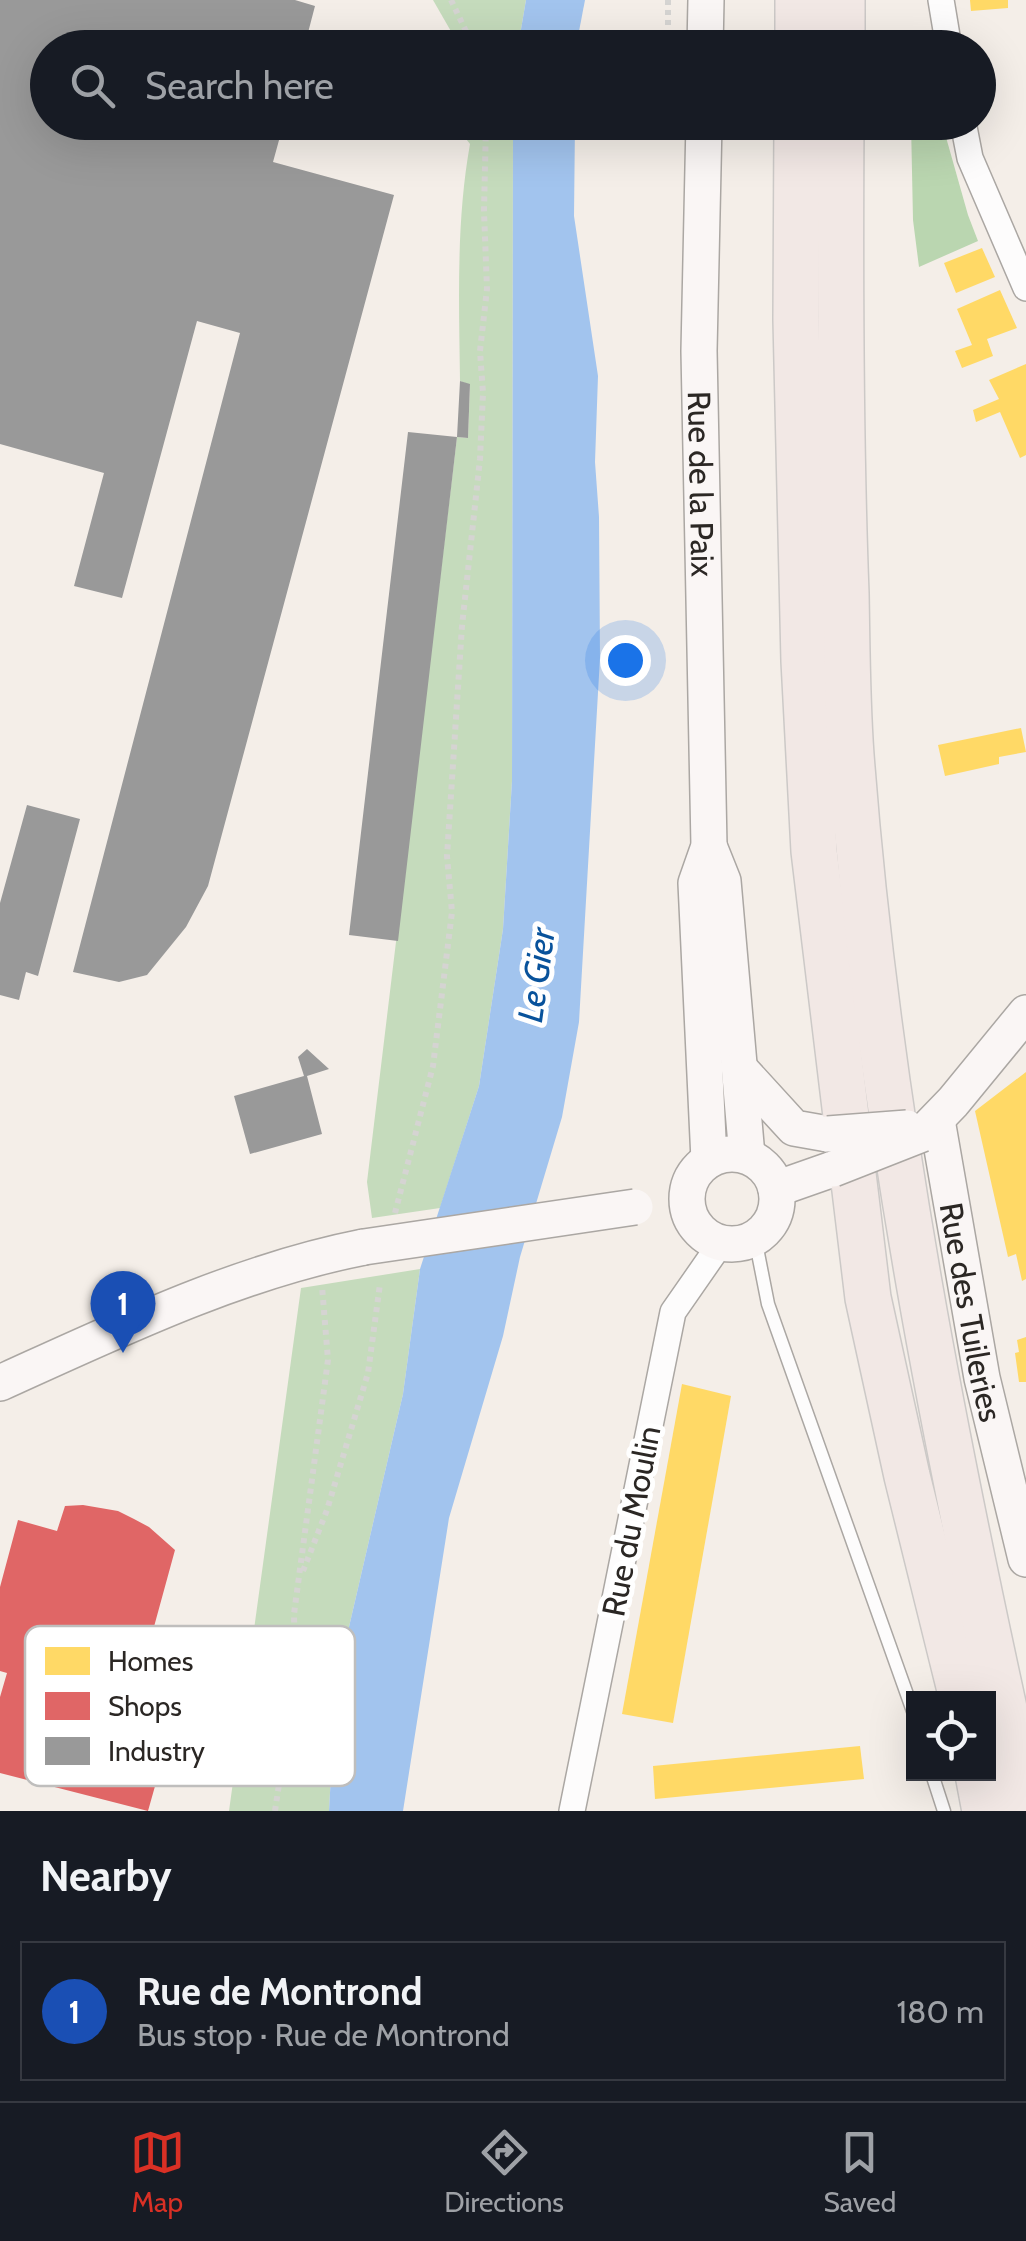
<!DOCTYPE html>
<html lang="en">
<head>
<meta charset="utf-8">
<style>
  :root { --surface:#171b24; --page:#20242c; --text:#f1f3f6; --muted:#9ea1a6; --line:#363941; --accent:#d93025 }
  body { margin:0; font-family:Cabin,sans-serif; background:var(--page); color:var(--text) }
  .controls { position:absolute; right:30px; bottom:30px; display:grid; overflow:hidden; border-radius:0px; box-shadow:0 10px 40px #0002 }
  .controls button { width:90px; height:90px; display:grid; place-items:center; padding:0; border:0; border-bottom:2px solid var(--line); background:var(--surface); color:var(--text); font:50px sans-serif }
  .you { position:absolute; left:625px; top:660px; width:35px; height:35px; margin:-25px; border:8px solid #fff; border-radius:50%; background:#1a73e8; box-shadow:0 0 0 15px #1a73e833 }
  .badge { display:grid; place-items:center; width:65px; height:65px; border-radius:50%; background:var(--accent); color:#fff; font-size:32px; font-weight:700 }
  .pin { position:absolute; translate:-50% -82px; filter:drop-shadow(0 2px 5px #0008) }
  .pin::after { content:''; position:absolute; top:52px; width:35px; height:30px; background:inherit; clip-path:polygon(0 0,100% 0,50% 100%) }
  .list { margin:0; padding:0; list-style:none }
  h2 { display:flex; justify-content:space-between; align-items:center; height:130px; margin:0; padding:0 40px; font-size:42px }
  h2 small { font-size:32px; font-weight:400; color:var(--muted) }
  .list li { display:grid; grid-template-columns:65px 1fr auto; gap:30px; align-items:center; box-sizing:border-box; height:140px; margin:0 20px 20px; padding:0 20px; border:2px solid var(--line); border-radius:0px }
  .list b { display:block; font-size:38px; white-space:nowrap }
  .list p { margin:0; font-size:32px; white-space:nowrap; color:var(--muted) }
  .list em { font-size:32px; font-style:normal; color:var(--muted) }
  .icon { flex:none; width:55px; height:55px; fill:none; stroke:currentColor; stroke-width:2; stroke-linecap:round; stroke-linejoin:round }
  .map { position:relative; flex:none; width:1026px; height:1811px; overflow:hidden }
  .search { position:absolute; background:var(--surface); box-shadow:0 10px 40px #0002; left:30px; right:30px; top:30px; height:110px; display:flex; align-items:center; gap:25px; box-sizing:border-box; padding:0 35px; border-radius:55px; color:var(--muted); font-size:38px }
  .sheet { height:290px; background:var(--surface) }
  nav { display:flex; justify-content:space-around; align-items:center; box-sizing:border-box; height:140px; border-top:2px solid var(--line); background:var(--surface); font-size:28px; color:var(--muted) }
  nav a { display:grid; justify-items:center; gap:5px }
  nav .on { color:var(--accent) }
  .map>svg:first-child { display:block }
  .green { fill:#c5dbbc }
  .forest { fill:#bad6b0 }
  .water { fill:#a2c4ee }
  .homes { fill:#ffd966 }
  .shops { fill:#e06666 }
  .industry { fill:#999 }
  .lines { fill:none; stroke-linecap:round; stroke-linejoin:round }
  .lane-casing { stroke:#aba7a3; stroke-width:15 }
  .street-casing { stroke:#aba7a3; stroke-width:28 }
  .secondary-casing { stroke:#aba7a3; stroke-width:38 }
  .highway-casing { stroke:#ccc9c7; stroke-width:48 }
  .path { stroke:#d5d4d2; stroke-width:6; stroke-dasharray:5 5; stroke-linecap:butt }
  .lane { stroke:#fdfcfc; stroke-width:12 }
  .street { stroke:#fdfcfc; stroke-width:25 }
  .secondary { stroke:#faf6f5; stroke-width:35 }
  .highway { stroke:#f2e8e5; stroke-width:45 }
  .secondary-bridge-casing { stroke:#aba7a3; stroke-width:38; stroke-linecap:butt }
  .secondary-bridge { stroke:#faf6f5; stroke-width:35 }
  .labels { text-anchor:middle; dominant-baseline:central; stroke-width:10; stroke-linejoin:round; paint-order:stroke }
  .street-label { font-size:32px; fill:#2b2724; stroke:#fff }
  .water-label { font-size:35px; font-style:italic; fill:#08529b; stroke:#fff }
  .key { fill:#fff; stroke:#bfbebd; stroke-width:2.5 }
  .key-label { font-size:28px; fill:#2b2724 }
</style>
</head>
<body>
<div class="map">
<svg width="1026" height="1811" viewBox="0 0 1026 1811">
  <rect width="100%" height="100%" fill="#f4eee8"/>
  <g class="green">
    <polygon points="433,0 526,0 518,47 460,47"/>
    <path d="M454 123H513L512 781 503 929 479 1086 440 1208 372 1218 367 1182 457 437 468 438 470 385 460 381C459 302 456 222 470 144Z"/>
    <polygon points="420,1269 403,1394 336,1683 329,1811 229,1811 301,1288"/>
  </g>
  <polygon class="forest" points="911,123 942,123 968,215 978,241 919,267 913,220"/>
  <g class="water">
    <polygon points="526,0 585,0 576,47 518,47"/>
    <polygon points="513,123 575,123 574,216 598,376 595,462 599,517 600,658 579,1022 562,1117 520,1257 503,1336 449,1518 403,1811 329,1811 336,1683 403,1394 420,1269 479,1086 503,929 512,781"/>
  </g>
  <g class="homes">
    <polygon points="970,0 1008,0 1008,8 971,11"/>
    <polygon points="982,248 995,277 956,293 944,263"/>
    <polygon points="1000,290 1017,328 987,339 993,356 962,368 955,351 972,345 957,309"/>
    <polygon points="1026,364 1026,455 1020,458 1000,412 976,422 973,410 999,399 989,380"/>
    <polygon points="1021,728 1026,752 999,757 999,764 945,776 938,745"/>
    <polygon points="1026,1072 1026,1279 1022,1281 1016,1254 1008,1257 975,1111"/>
    <polygon points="1026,1337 1026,1382 1019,1382 1015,1353 1019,1352 1017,1340"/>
    <polygon points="682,1384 731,1396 673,1723 622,1714"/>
    <polygon points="860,1746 864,1779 655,1799 653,1766"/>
  </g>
  <polygon class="shops" points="83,1505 118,1511 134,1519 149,1527 175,1550 132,1707 174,1719 148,1811 0,1773 0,1697 7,1673 0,1671 0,1587 18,1520 57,1531 65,1506"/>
  <g class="industry">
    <polygon points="0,0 295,0 315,6 304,48 48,48 48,122 284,122 273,162 394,195 208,886 186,927 147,975 119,982 73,972 240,333 197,321 122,598 74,586 104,473 0,444"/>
    <polygon points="460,381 470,384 468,438 457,437 398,941 349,935 408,432 457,437"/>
    <polygon points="27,805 80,819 38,976 26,972 19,1000 0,995 0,903"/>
    <polygon points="307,1049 329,1069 307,1076 322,1134 250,1154 234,1096 304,1076 298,1057"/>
  </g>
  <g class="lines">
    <defs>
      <g id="lane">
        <polyline points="755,1238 768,1304 914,1714"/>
        <polyline points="932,1774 944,1811"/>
      </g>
      <g id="street">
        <polyline points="941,0 949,48"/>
        <polyline points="963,122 970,158 1026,288"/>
        <polyline points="572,1811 673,1312 721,1243"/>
      </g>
      <g id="secondary">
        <polyline points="705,48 706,0"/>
        <path id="s1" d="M704 122 699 351 709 846 696 883 709 1160"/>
        <polyline points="709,846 723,881 747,1156"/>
        <polyline points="740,1069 794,1128 828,1134"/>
        <path id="s2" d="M937 1120 982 1378 1026 1559"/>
        <polyline points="922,1134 953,1102 1026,1013"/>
        <circle cx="732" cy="1199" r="45"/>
        <polyline points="776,1189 833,1169"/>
        <path d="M0 1383C117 1330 237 1272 364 1247"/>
      </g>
      <g id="highway">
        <polyline points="798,48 798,0"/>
        <polyline points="842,48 842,0"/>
        <polyline points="797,122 796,320 804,661 814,851 868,1298 907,1476 962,1698"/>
        <path d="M841 122C840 279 840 436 846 593 847 647 847 701 851 755 878 1112 948 1460 1026 1808"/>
        <polyline points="978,1774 985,1811"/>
      </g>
    </defs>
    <use href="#lane" class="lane-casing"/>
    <use href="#street" class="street-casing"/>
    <use href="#secondary" class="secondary-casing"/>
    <use href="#highway" class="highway-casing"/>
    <g class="path">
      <polyline points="451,0 474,48"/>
      <polyline points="668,0 668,41"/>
      <polyline points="395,1213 433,1066 452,912 447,856 462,626 480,459 483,393 480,351 487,289 484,211 486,122"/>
      <polyline points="303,1571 327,1510 368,1373 380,1284"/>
      <polyline points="275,1811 295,1678 294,1614 328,1360 322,1286"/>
    </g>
    <use href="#lane" class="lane"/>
    <use href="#street" class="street"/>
    <use href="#secondary" class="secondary"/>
    <use href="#highway" class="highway"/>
    <defs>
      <g id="secondary-bridge">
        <polyline points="828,1134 907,1128"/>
        <polyline points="833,1169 922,1134"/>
        <polyline points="364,1247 635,1207"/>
      </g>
    </defs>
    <use href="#secondary-bridge" class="secondary-bridge-casing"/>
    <use href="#secondary-bridge" class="secondary-bridge"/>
  </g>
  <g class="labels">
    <g class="street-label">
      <text stroke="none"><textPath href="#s1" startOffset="362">Rue de la Paix</textPath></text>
      <text stroke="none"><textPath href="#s2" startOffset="195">Rue des Tuileries</textPath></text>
      <text transform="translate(631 1521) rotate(-79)">Rue du Moulin</text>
    </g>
    <g class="water-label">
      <text transform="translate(536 975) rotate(-82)">Le Gier</text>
    </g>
  </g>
  <rect x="25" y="1626" width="330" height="160" rx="15" class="key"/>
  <rect x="45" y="1647" width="45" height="28" fill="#ffd966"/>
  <rect x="45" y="1692" width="45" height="28" fill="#e06666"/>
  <rect x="45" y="1737" width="45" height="28" fill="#999"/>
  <g class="key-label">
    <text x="108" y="1671">Homes</text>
    <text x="108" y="1716">Shops</text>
    <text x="108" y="1761">Industry</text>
  </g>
</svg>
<div class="controls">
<button><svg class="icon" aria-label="locate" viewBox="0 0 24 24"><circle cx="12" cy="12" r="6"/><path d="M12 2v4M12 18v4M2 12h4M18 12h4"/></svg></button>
</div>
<div class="you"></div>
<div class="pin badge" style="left:123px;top:1353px;background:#1a4fb4">1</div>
<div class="search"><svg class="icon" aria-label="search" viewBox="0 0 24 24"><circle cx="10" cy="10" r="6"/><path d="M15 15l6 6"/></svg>Search here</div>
</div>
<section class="sheet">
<h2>Nearby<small></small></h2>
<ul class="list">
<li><span class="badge" style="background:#1a4fb4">1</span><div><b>Rue de Montrond</b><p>Bus stop · Rue de Montrond</p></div><em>180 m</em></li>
</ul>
</section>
<nav>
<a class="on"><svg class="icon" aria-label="map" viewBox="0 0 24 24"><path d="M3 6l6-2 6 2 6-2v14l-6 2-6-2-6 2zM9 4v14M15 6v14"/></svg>Map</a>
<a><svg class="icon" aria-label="directions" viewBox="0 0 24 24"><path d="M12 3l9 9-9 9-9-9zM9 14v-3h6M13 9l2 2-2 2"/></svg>Directions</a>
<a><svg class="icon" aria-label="saved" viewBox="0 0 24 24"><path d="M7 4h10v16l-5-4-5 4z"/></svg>Saved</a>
</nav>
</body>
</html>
